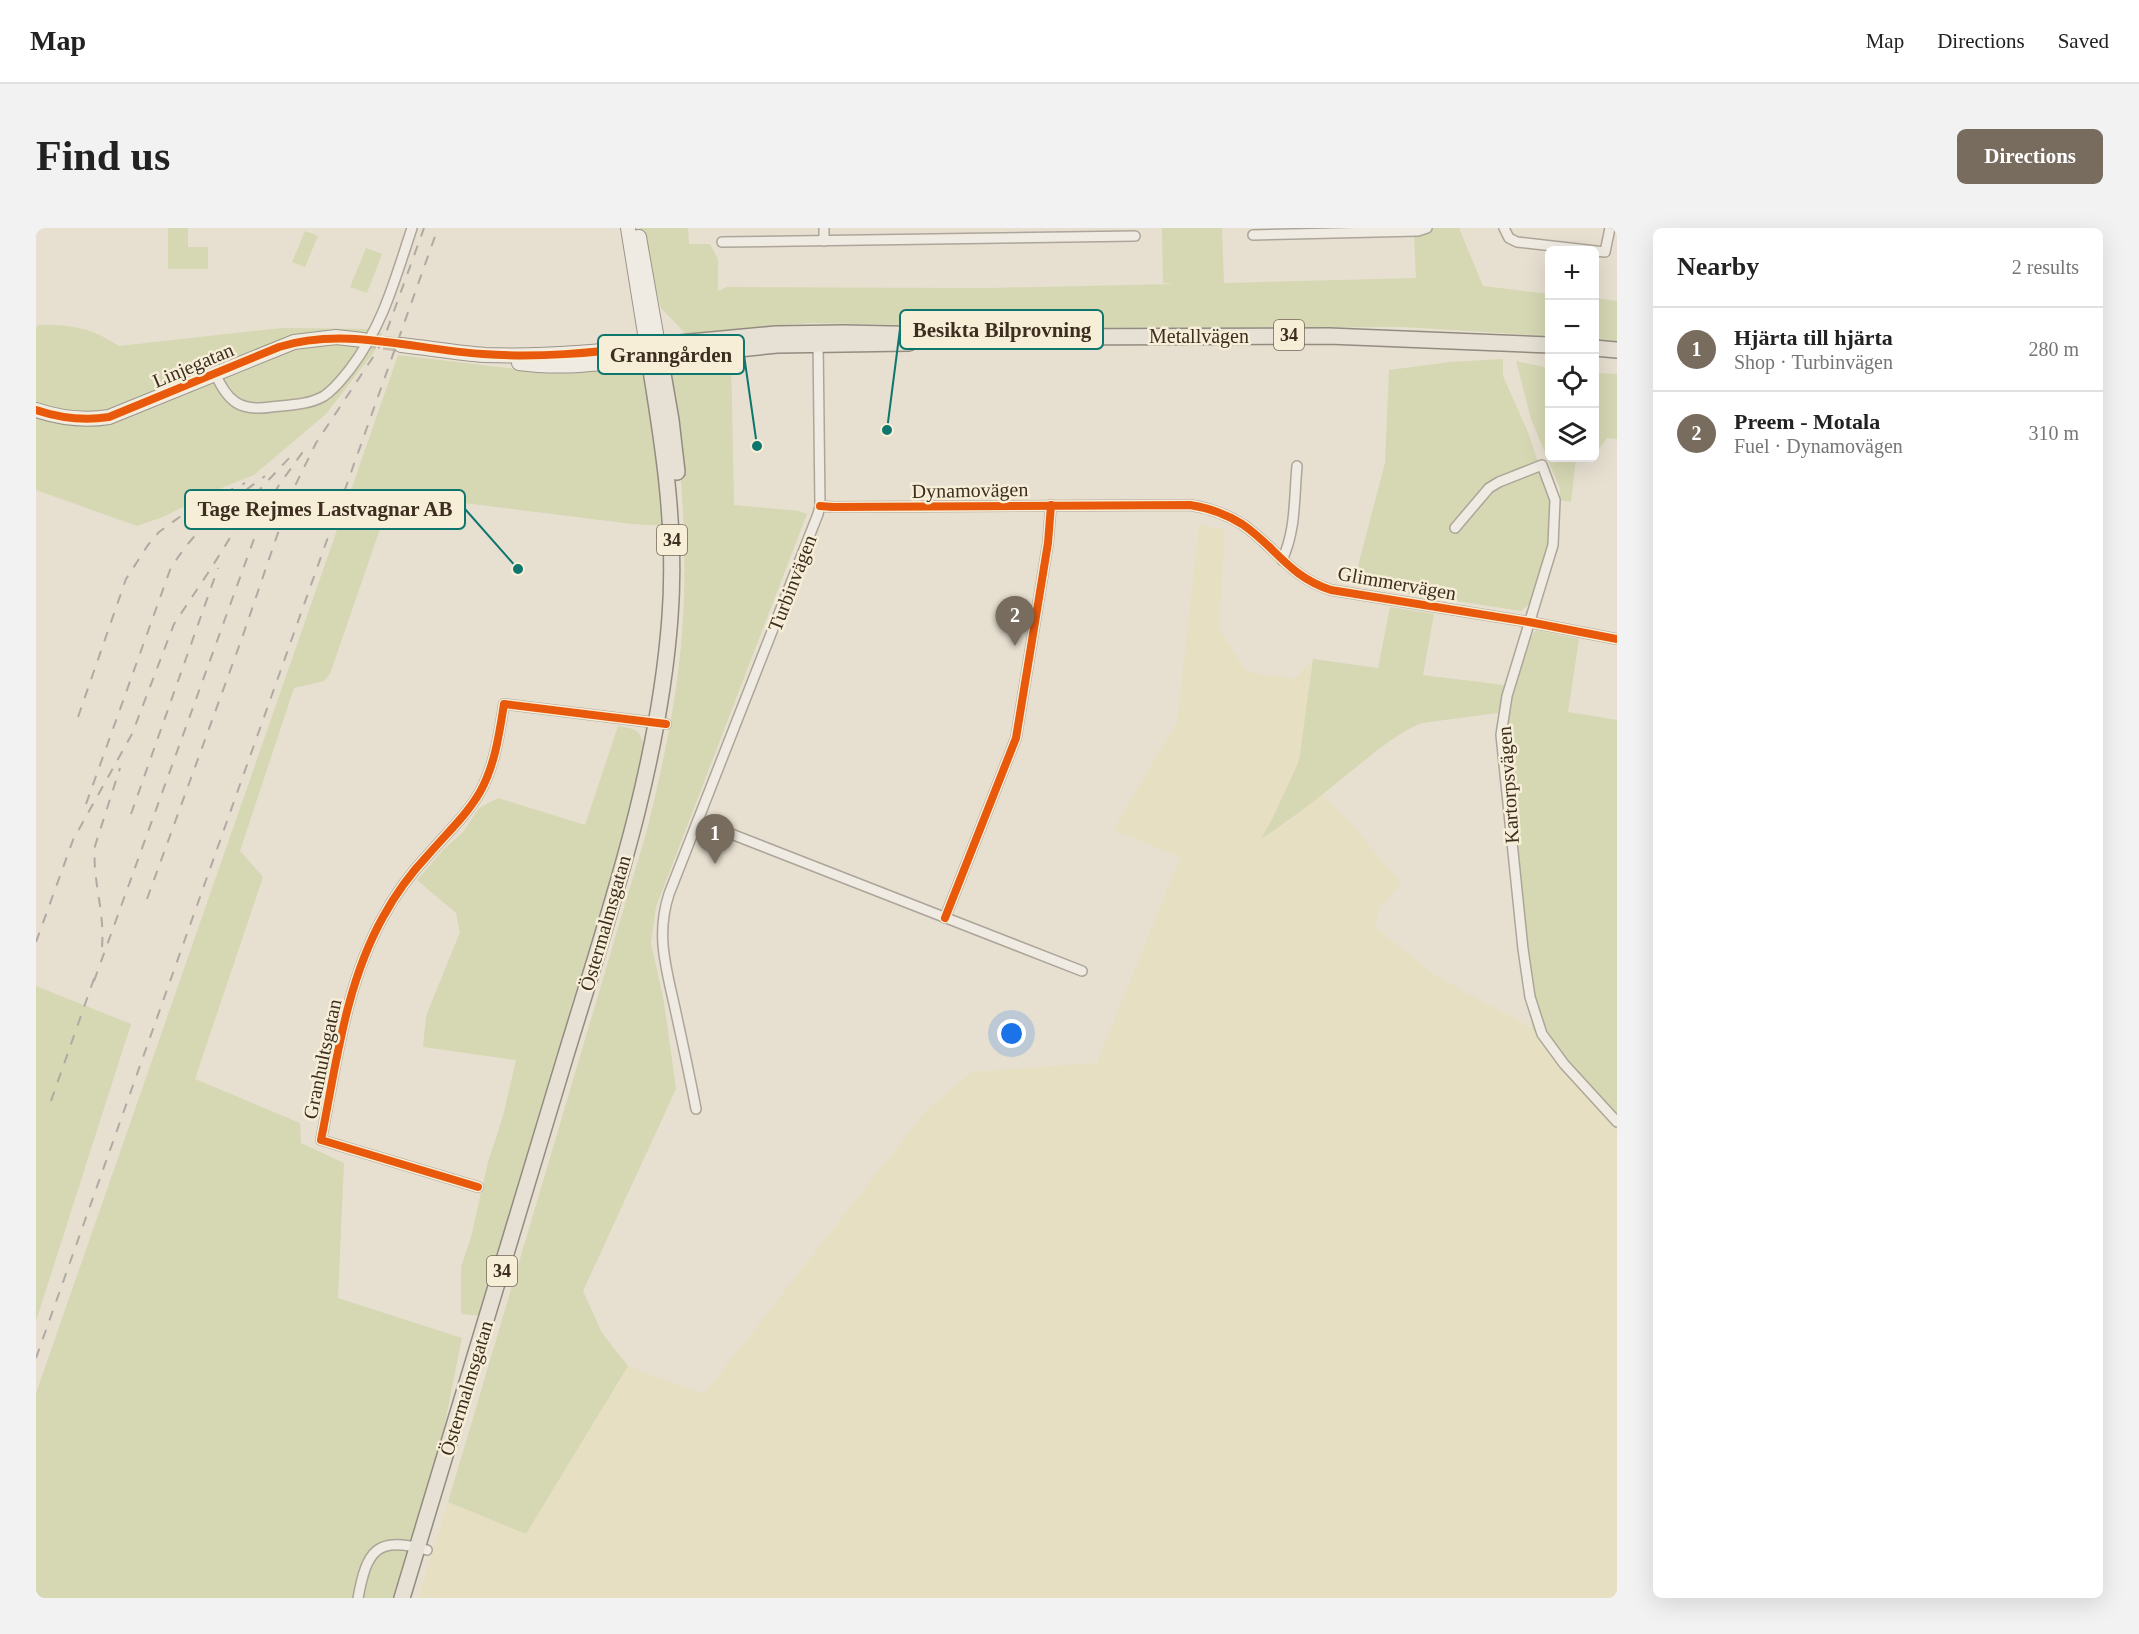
<!DOCTYPE html>
<html lang="en">
<head>
<meta charset="utf-8">
<style>
  :root { --surface:#fff; --page:#f2f2f2; --text:#222; --muted:#767676; --line:#e0e0e0; --accent:#786c5e }
  body { margin:0; font-family:Georgia,serif; background:var(--page); color:var(--text) }
  .controls { position:absolute; right:18px; top:18px; display:grid; overflow:hidden; border-radius:9px; box-shadow:0 6px 24px #0002 }
  .controls button { width:54px; height:54px; display:grid; place-items:center; padding:0; border:0; border-bottom:2px solid var(--line); background:var(--surface); color:var(--text); font:30px sans-serif }
  .you { position:absolute; left:976px; top:806px; width:21px; height:21px; margin:-15px; border:4px solid #fff; border-radius:50%; background:#1a73e8; box-shadow:0 0 0 9px #1a73e833 }
  .badge { display:grid; place-items:center; width:39px; height:39px; border-radius:50%; background:var(--accent); color:#fff; font-size:20px; font-weight:700 }
  .pin { position:absolute; translate:-50% -50px; filter:drop-shadow(0 2px 3px #0008) }
  .pin::after { content:''; position:absolute; top:32px; width:21px; height:18px; background:inherit; clip-path:polygon(0 0,100% 0,50% 100%) }
  .list { margin:0; padding:0; list-style:none }
  h2 { display:flex; justify-content:space-between; align-items:center; height:78px; margin:0; padding:0 24px; font-size:26px }
  h2 small { font-size:20px; font-weight:400; color:var(--muted) }
  .list li { display:grid; grid-template-columns:39px 1fr auto; gap:18px; align-items:center; box-sizing:border-box; height:84px; padding:0 24px; border-top:2px solid var(--line) }
  .list b { display:block; font-size:22px; white-space:nowrap }
  .list p { margin:0; font-size:20px; white-space:nowrap; color:var(--muted) }
  .list em { font-size:20px; font-style:normal; color:var(--muted) }
  .icon { flex:none; width:33px; height:33px; fill:none; stroke:currentColor; stroke-width:2; stroke-linecap:round; stroke-linejoin:round }
  .map { position:relative; flex:none; width:1581px; height:1370px; overflow:hidden; border-radius:9px }
  header { display:flex; align-items:center; gap:36px; box-sizing:border-box; height:84px; padding:0 30px; background:var(--surface); border-bottom:2px solid var(--line) }
  header strong { font-size:28px }
  nav { display:flex; gap:33px; margin-inline-start:auto; font-size:21px }
  .intro { display:flex; align-items:center; justify-content:space-between; box-sizing:border-box; height:144px; padding:0 36px }
  h1 { margin:0; font-size:42px }
  .button { padding:15px 27px; border-radius:9px; background:var(--accent); color:#fff; font-size:21px; font-weight:700 }
  main { display:flex; gap:36px; padding:0 36px }
  aside { flex:1; background:var(--surface); border-radius:9px; box-shadow:0 6px 24px #0002 }
  .map>svg:first-child { display:block }
  .farmland { fill:#e6dfc2 }
  .green { fill:#d6d7b3 }
  .lines { fill:none; stroke-linecap:round; stroke-linejoin:round }
  .secondary-tunnel { stroke:#c5bcae; stroke-width:14; stroke-dasharray:14 7; stroke-linecap:butt }
  .street-casing { stroke:#ada599; stroke-width:12 }
  .secondary-casing { stroke:#9c958a; stroke-width:16 }
  .primary-casing { stroke:#928b80; stroke-width:18 }
  .street { stroke:#efebe3; stroke-width:9 }
  .secondary { stroke:#efebe3; stroke-width:14 }
  .primary { stroke:#e6e1d4; stroke-width:15 }
  .rail { stroke:#afaaa2; stroke-width:2; stroke-dasharray:10 10; stroke-linecap:butt }
  .cycleway-casing { stroke:#f7eed8; stroke-width:11 }
  .cycleway { stroke:#e8590c; stroke-width:8 }
  .labels { text-anchor:middle; dominant-baseline:central; stroke-width:5; stroke-linejoin:round; paint-order:stroke }
  .shield { fill:#f7eed8; stroke:#756857; stroke-width:1.5 }
  .shield-label { font-size:18px; font-weight:bold; fill:#3d2e20 }
  .street-label { font-size:20px; fill:#3d2e20; stroke:#f7eed8 }
  .leader { fill:none; stroke:#0f766e; stroke-width:2 }
  .callout-dot { fill:#0f766e; stroke:#f7eed8; stroke-width:2 }
  .callout { fill:#f7eed8; stroke:#0f766e; stroke-width:2 }
  .callout-label { font-size:21px; text-anchor:middle; font-weight:bold; fill:#3d2e20 }
</style>
</head>
<body>
<header>
<strong>Map</strong>
<nav><a>Map</a><a>Directions</a><a>Saved</a></nav>
</header>
<div class="intro"><h1>Find us</h1><a class="button">Directions</a></div>
<main>
<div class="map">
<svg width="1581" height="1370" viewBox="0 0 1581 1370">
  <rect width="100%" height="100%" fill="#e7e0d1"/>
  <polygon class="farmland" points="1163,297 1189,301 1183,401 1211,444 1259,451 1277,431 1263,533 1226,610 1253,593 1333,529 1286,567 1317,598 1365,655 1345,678 1338,698 1400,748 1496,800 1549,866 1581,901 1581,1370 382,1370 412,1274 490,1306 592,1138 668,1166 891,881 936,844 1061,835 1144,629 1077,602 1141,494"/>
  <g class="green">
    <polygon points="132,0 152,0 152,19 172,19 172,41 132,41"/>
    <polygon points="604,0 652,0 653,16 674,16 682,31 682,63 691,59 951,60 1138,56 1127,55 1126,0 1186,0 1188,55 1380,50 1378,7 1394,0 1423,0 1447,58 1513,66 1513,108 1366,99 1024,100 775,95 720,99 652,108 625,80"/>
    <polygon points="269,3 282,8 269,39 256,34"/>
    <polygon points="330,20 346,26 331,65 314,59"/>
    <polygon points="1559,70 1581,73 1581,113 1559,111"/>
    <path d="M3 97C37 97 54 99 83 118L246 100 334 101 346 105 338 124 290 186 218 247 183 261 127 289 101 298 0 262V99Z"/>
    <path d="M695 125 698 277 763 283 771 286 620 679 615 715 628 774 640 861 547 1063 566 1105 592 1138 490 1306 412 1274 611 602C627 537 641 472 646 405 653 316 644 228 634 141L641 134Z"/>
    <path d="M362 127 506 144H536L598 136C605 139 608 142 611 150L630 298 596 296 356 266 294 446 288 453 258 460 204 623 227 649 159 851 264 895 265 915 308 935 302 1070 426 1110 395 1265 362 1370H0V1165Z"/>
    <polygon points="1467,131 1467,148 1492,204 1516,277 1511,325 1494,375 1485,383 1317,357 1349,235 1353,142 1414,134"/>
    <polygon points="1480,133 1513,140 1514,230 1540,230 1535,274 1524,272 1524,261 1495,191"/>
    <polygon points="1558,145 1581,146 1581,211 1571,210 1562,222 1559,221"/>
    <path d="M1354 379 1398 386 1387 447 1468 457 1462 485 1386 495C1360 505 1336 527 1314 544 1285 568 1256 591 1225 611L1236 591 1263 533 1277 431 1342 440Z"/>
    <polygon points="1500,402 1543,411 1532,484 1581,492 1581,901 1549,866 1496,800 1465,489 1483,424"/>
    <path d="M582 498C598 501 604 500 608 518L595 588 445 1088 425 1086V1039L435 1009 452 934 467 888 480 832 387 819 390 788 424 704 420 685 381 652 408 621 427 604 443 580 462 570 549 597Z"/>
    <polygon points="0,758 95,796 0,1093"/>
  </g>
  <g class="lines">
    <polyline class="secondary-tunnel" points="327,112 365,117"/>
    <defs>
      <g id="street">
        <polyline points="788,0 788,13"/>
        <polyline points="1468,0 1473,10 1481,14 1569,24 1574,0"/>
        <polyline points="1217,7 1382,3 1391,0"/>
        <polyline points="686,14 1099,8"/>
        <path d="M179 145C191 173 204 184 235 179 252 177 273 177 288 168 299 161 306 151 314 141 347 98 359 51 376 0"/>
        <path d="M784 278 797 279 1154 277C1173 280 1190 286 1206 296 1240 319 1252 348 1295 362L1493 394 1581 411"/>
        <polyline points="1419,300 1453,260 1463,254 1506,237 1519,272 1517,317 1471,468 1465,507 1487,721 1494,769 1506,806 1528,836 1581,894"/>
        <path d="M1246 332C1260 303 1258 270 1261 238"/>
        <polyline points="662,593 1046,743"/>
        <polyline points="909,690 980,510 1012,315 1015,277"/>
        <path d="M660 881C654 849 647 817 640 785 631 742 619 709 633 666L782 286 784 278 782 112"/>
        <path d="M442 959 285 912C300 838 309 757 347 689 359 667 374 646 392 627 410 606 430 588 444 564 459 537 463 507 468 476L630 496"/>
        <path d="M322 1370C331 1322 340 1308 391 1322"/>
      </g>
      <g id="secondary">
        <polyline points="603,9 622,117"/>
        <path d="M365 117C393 120 421 125 449 127 503 129 557 125 611 118L592 0"/>
        <path d="M483 135C527 141 570 135 613 130"/>
        <path d="M0 182C24 190 48 193 73 189L258 114 300 109 327 112"/>
      </g>
      <g id="primary">
        <polyline points="622,117 635,192 641,244"/>
        <polyline points="1558,120 1581,122"/>
        <polyline points="615,130 741,117 873,115"/>
        <path d="M366 1370C421 1190 475 1010 529 830 573 685 623 540 634 389 641 297 626 208 611 118L740 106 808 105 992 109 1293 108 1514 117"/>
      </g>
    </defs>
    <use href="#street" class="street-casing"/>
    <use href="#secondary" class="secondary-casing"/>
    <use href="#primary" class="primary-casing"/>
    <use href="#street" class="street"/>
    <use href="#secondary" class="secondary"/>
    <use href="#primary" class="primary"/>
    <g class="rail">
      <polyline points="42,489 90,351 112,317 123,304 156,280 209,255"/>
      <path d="M50 576 134 342C157 302 192 275 229 248"/>
      <polyline points="95,586 182,340"/>
      <polyline points="111,671 206,410 256,264 280,215 341,123 350,105 388,0"/>
      <polyline points="0,714 37,612 96,506 138,396 174,342 225,260 256,227"/>
      <path d="M66 719C69 682 56 653 59 618L84 540"/>
      <polyline points="58,753 227,286 243,257 271,218"/>
      <polyline points="15,873 60,745"/>
      <polyline points="0,1130 402,0"/>
    </g>
    <defs>
      <g id="cycleway">
        <path d="M0 182C24 190 48 193 73 189L243 119C309 98 380 122 447 126 502 130 556 125 611 118"/>
        <path d="M784 278 797 279 1154 277C1173 280 1190 286 1206 296 1240 319 1252 348 1295 362L1493 394 1581 411"/>
        <polyline points="909,690 980,510 1012,315 1015,277"/>
        <path d="M442 959 285 912C300 838 309 757 347 689 359 667 374 646 392 627 410 606 430 588 444 564 459 537 463 507 468 476L630 496"/>
      </g>
    </defs>
    <use href="#cycleway" class="cycleway-casing"/>
    <use href="#cycleway" class="cycleway"/>
  </g>
  <g class="labels">
    <g class="shield">
      <rect x="1238" y="92" width="30" height="30" rx="4.5"/>
      <rect x="621" y="297" width="30" height="30" rx="4.5"/>
      <rect x="451" y="1028" width="30" height="30" rx="4.5"/>
    </g>
    <g class="shield-label">
      <text x="1253" y="107">34</text>
      <text x="636" y="312">34</text>
      <text x="466" y="1043">34</text>
    </g>
    <g class="street-label">
      <text x="1163" y="108">Metallvägen</text>
      <text transform="translate(157 137) rotate(-23)">Linjegatan</text>
      <text transform="translate(934 262) rotate(-1)">Dynamovägen</text>
      <text transform="translate(756 355) rotate(-69)">Turbinvägen</text>
      <text transform="translate(1361 355) rotate(10)">Glimmervägen</text>
      <text transform="translate(1472 557) rotate(-94)">Kartorpsvägen</text>
      <text transform="translate(569 695) rotate(-74)">Östermalmsgatan</text>
      <text transform="translate(286 831) rotate(-78)">Granhultsgatan</text>
      <text transform="translate(430 1160) rotate(-73)">Östermalmsgatan</text>
    </g>
  </g>
  <path class="leader" d="M851 202L864 101M721 218L708 127M482 341L429 281"/>
  <g class="callout-dot">
    <circle cx="851" cy="202" r="6"/>
    <circle cx="721" cy="218" r="6"/>
    <circle cx="482" cy="341" r="6"/>
  </g>
  <g class="callout">
    <rect x="864" y="82" width="203" height="39" rx="6"/>
    <rect x="562" y="107" width="146" height="39" rx="6"/>
    <rect x="149" y="262" width="280" height="39" rx="6"/>
  </g>
  <g class="callout-label">
    <text x="966" y="109">Besikta Bilprovning</text>
    <text x="635" y="134">Granngården</text>
    <text x="289" y="288">Tage Rejmes Lastvagnar AB</text>
  </g>
</svg>
<div class="controls">
<button>+</button>
<button>−</button>
<button><svg class="icon" aria-label="locate" viewBox="0 0 24 24"><circle cx="12" cy="12" r="6"/><path d="M12 2v4M12 18v4M2 12h4M18 12h4"/></svg></button>
<button><svg class="icon" aria-label="layers" viewBox="0 0 24 24"><path d="M12 4l9 5-9 5-9-5zM3 14l9 5 9-5"/></svg></button>
</div>
<div class="you"></div>
<div class="pin badge" style="left:679px;top:636px">1</div>
<div class="pin badge" style="left:979px;top:418px">2</div>
</div>
<aside>
<h2>Nearby<small>2 results</small></h2>
<ul class="list">
<li><span class="badge">1</span><div><b>Hjärta till hjärta</b><p>Shop · Turbinvägen</p></div><em>280 m</em></li>
<li><span class="badge">2</span><div><b>Preem - Motala</b><p>Fuel · Dynamovägen</p></div><em>310 m</em></li>
</ul>
</aside>
</main>
</body>
</html>
